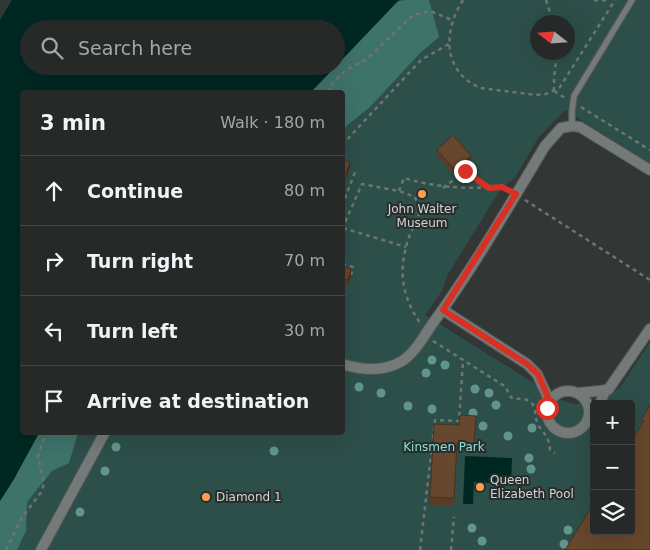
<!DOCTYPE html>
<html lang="en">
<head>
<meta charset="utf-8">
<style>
  :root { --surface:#262928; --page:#2e3130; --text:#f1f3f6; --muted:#a4a6a8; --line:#424545 }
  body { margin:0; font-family:"DejaVu Sans",sans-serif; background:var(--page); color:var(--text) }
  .controls { position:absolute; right:15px; bottom:15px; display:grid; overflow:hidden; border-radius:5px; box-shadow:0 5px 20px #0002 }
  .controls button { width:45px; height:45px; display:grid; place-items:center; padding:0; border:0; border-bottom:1px solid var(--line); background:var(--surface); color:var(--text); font:25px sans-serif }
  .compass { position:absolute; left:530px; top:15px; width:45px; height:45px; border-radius:50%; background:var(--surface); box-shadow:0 5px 20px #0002; rotate:287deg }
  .stop { position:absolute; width:15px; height:15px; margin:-11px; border:4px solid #d93025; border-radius:50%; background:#fff }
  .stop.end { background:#d93025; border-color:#fff; box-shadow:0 1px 5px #0008 }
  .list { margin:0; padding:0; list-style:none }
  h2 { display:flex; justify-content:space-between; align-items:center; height:65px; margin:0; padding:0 20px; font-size:21px }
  h2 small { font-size:16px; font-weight:400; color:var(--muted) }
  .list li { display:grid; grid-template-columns:32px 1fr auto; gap:15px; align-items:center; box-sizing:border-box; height:70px; padding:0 20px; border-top:1px solid var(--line) }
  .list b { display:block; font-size:19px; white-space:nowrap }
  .list em { font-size:16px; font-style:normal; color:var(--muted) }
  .icon { flex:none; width:28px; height:28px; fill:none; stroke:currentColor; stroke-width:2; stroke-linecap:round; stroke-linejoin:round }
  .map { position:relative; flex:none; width:650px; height:550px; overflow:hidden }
  .search { position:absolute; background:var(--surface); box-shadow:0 5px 20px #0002; left:20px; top:20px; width:325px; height:55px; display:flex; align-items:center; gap:12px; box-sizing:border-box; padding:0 18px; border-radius:28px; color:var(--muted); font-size:19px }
  .panel { position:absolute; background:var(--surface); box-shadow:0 5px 20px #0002; left:20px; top:90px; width:325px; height:345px; border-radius:5px }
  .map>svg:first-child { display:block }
  .green { fill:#2d4f49; fill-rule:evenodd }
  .forest { fill:#3e736a }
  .water { fill:#002822 }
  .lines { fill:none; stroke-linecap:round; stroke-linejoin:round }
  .service-casing { stroke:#515554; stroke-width:8 }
  .minor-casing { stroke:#515554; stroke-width:12 }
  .path { stroke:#6f7473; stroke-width:2.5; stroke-dasharray:4 4; stroke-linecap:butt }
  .service { stroke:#737a78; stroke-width:5.5 }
  .minor { stroke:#737a78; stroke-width:10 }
  .tree { fill:#61948b }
  .wall { fill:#593d27 }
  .shaded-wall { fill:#483220 }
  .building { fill:#67472d; stroke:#483220 }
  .route { stroke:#d93025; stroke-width:6 }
  .poi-dot { fill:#fa9f4f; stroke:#282d2c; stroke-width:2 }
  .labels { text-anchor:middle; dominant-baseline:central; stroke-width:4; stroke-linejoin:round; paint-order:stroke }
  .poi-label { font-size:12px; fill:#d0d4d3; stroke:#282d2c; text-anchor:start }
  .park-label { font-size:12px; fill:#87e0d0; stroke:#282d2c }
</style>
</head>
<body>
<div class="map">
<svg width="650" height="550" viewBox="0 0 650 550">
  <rect width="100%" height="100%" fill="#323736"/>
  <path class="green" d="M399 0H650V163L565 110 538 138 515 178 502 187 448 274 442 291 425 315 563 401 574 404 590 403 620 388 650 342V550H0V501L39 433 342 432V92H311ZM538 22H568V52H538ZM594 404H631V531H594Z"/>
  <g class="forest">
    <polygon points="405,0 429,0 439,37 420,53 371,106 343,129 342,92 311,92 396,2"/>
    <polygon points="39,433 78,433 69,463 52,471 27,502 26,531 17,550 0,550 0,501 14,479"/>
  </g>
  <g class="water">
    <polygon points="12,0 399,0 336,66 336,29 29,29 29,66 336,66 311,92 22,92 22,432 39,433 14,479 0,501 0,20"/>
    <polygon points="465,456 512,458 511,484 474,482 473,504 463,504"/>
  </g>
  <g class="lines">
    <defs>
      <polyline id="service" points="572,126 572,111 574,96 632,0"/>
      <g id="minor">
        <polyline points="443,310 527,364 537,374 550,402"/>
        <path d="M342 364C361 370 384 372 402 361 415 353 424 336 433 323 474 267 509 206 545 146L561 128 572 126 580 127 650 170"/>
        <circle cx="568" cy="412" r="21"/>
        <polyline points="578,393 608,390 650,329"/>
        <polyline points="600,404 605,390"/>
        <polyline points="41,550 105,432"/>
      </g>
    </defs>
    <use href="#service" class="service-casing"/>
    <use href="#minor" class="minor-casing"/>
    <g class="path">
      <path d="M463 0C443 31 442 72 481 88L536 95 546 94 560 87 615 0"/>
      <polyline points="546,0 553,22"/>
      <polyline points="594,0 600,1 606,0"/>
      <polyline points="554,91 565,98"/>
      <polyline points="554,91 554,78 557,52"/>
      <polyline points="331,92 329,87 346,70 367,59 413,15 430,11 452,20"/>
      <polyline points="581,107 650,150"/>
      <polyline points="342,145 421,60 449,44"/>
      <polyline points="443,188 465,171 489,188"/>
      <path d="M399 191 404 178C437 188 468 189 502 187L507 190"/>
      <polyline points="525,200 650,280"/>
      <polyline points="342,206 355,172"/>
      <polyline points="343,228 406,247"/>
      <path d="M342 229 362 184 399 191 415 197C416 201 420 208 419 212 419 220 411 230 409 237 398 270 401 294 420 323"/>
      <polyline points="342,264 353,267 351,275"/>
      <path d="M433 341 506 387 509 395 513 399C518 399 524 398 529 401 537 406 534 414 537 422 542 434 549 434 550 450L555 453"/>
      <polyline points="6,550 21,519 42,491 44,483 38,457 46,432"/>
      <polyline points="420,550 435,420 459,421 463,361"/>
      <polyline points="451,550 454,517"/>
    </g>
    <use href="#service" class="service"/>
    <use href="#minor" class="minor"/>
  </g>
  <g class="tree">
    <circle cx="432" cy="360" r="4.5"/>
    <circle cx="445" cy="365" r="4.5"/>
    <circle cx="426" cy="373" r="4.5"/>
    <circle cx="359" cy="387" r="4.5"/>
    <circle cx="475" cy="389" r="4.5"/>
    <circle cx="381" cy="393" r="4.5"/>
    <circle cx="489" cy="393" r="4.5"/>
    <circle cx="496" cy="405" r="4.5"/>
    <circle cx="408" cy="406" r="4.5"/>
    <circle cx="432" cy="409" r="4.5"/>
    <circle cx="473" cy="413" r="4.5"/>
    <circle cx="483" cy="426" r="4.5"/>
    <circle cx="532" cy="428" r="4.5"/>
    <circle cx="508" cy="436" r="4.5"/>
    <circle cx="116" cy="447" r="4.5"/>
    <circle cx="274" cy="451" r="4.5"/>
    <circle cx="529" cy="458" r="4.5"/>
    <circle cx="531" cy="469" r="4.5"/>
    <circle cx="105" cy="471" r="4.5"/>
    <circle cx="80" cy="512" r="4.5"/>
    <circle cx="472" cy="528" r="4.5"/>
    <circle cx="568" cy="530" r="4.5"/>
    <circle cx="482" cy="541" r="4.5"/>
    <circle cx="564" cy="544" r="4.5"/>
  </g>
  <g class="wall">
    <polygon points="437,150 471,162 455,176 437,156"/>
    <polygon points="342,159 350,168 346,179 342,178"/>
    <polygon points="342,266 351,275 348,286 342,284"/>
    <polygon points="476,424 474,452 457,451 454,506 430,505 430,497 459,425"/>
  </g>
  <g class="shaded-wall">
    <polygon points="471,156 471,162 455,176 455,170"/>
    <polygon points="350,162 350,168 346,179 346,173"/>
    <polygon points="351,269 351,275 348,286 348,280"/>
  </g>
  <g class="building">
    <polygon points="453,135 471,156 455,170 437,150"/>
    <polygon points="342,159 350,162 346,173 342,172"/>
    <polygon points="342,266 351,269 348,280 342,278"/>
    <polygon points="650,405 650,550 565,550 594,503 594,531 631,531 631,442 644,421 641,420"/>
    <polygon points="460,415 476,416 474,444 457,443 454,498 430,497 434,424 459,425"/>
  </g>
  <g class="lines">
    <polyline class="route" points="465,171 489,188 502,187 516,194 443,310 527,364 538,374 550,402 547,408"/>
  </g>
  <g class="poi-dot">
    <circle cx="422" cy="194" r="5"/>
    <circle cx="480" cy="487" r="5"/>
    <circle cx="206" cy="497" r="5"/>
  </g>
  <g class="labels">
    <g class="poi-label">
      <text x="422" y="209" text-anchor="middle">John Walter<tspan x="422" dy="14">Museum</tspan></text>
      <text x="490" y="480">Queen<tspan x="490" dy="14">Elizabeth Pool</tspan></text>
      <text x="216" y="497">Diamond 1</text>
    </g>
    <g class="park-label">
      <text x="444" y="447">Kinsmen Park</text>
    </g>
  </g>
</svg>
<div class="controls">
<button>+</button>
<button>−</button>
<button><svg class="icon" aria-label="layers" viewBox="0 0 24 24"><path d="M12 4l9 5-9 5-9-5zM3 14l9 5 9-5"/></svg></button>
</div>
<svg class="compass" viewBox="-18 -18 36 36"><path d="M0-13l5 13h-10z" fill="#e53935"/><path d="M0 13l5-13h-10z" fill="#a4a6a8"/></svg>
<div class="stop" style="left:547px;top:408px"></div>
<div class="stop end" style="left:465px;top:171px"></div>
<div class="search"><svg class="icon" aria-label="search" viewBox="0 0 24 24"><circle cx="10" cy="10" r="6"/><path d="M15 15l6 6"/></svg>Search here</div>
<section class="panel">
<h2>3 min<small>Walk · 180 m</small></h2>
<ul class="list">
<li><svg class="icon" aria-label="ahead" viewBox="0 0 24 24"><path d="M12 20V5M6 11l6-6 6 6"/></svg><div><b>Continue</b></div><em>80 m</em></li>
<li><svg class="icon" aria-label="right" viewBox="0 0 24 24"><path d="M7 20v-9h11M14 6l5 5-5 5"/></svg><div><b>Turn right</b></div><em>70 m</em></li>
<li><svg class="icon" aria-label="left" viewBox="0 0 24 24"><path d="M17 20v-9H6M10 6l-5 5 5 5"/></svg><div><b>Turn left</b></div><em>30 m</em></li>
<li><svg class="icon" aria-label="arrive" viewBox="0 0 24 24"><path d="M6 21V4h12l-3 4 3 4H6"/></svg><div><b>Arrive at destination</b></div></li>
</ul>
</section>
</div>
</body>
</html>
